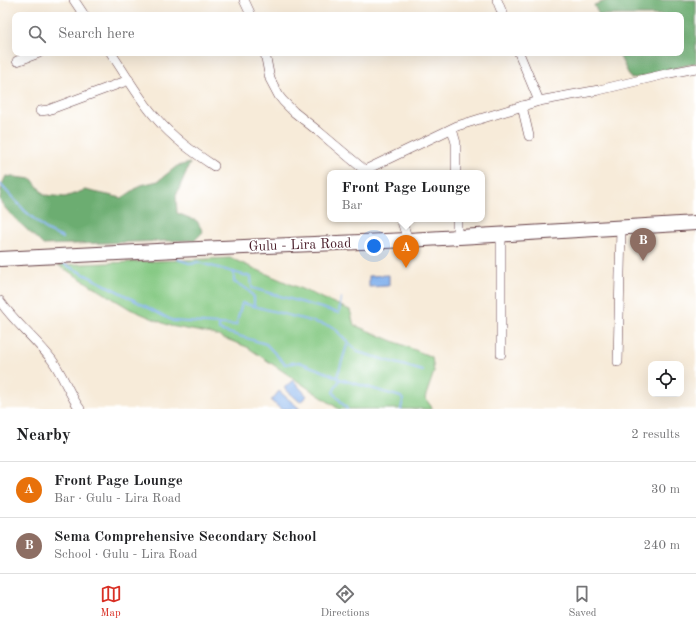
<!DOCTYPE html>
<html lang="en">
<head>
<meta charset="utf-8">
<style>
  :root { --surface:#fff; --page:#f2f2f2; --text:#202124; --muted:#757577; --line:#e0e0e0; --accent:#d93025 }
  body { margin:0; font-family:"Old Standard TT",serif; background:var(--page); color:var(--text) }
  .controls { position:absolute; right:12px; bottom:12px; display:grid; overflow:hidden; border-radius:8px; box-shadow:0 4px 16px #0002 }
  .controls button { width:36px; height:36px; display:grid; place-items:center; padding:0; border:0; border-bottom:1px solid var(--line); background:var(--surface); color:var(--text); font:20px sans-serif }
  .you { position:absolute; left:374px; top:246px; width:14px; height:14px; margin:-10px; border:3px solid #fff; border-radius:50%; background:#1a73e8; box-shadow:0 0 0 6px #1a73e833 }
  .badge { display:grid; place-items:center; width:26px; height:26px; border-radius:50%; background:var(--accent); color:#fff; font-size:13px; font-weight:700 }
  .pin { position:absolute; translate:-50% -33px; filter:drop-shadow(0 1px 2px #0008) }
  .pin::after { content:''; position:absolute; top:21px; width:14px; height:12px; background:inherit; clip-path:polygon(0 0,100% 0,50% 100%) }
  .popup { position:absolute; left:327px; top:170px; width:158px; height:52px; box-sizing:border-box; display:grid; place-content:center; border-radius:8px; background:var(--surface); filter:drop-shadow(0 1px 3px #0005); font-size:13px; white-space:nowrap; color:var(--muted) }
  .popup b { font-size:15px; color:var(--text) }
  .popup::after { content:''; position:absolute; left:50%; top:100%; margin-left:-8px; border:8px solid transparent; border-top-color:var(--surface) }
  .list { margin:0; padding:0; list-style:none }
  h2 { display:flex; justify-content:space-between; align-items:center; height:52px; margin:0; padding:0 16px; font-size:17px }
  h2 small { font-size:13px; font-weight:400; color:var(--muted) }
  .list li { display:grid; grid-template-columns:26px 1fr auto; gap:12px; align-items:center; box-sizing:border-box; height:56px; padding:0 16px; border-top:1px solid var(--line) }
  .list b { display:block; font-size:15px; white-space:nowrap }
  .list p { margin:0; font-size:13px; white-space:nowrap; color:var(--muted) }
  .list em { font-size:13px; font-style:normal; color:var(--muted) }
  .icon { flex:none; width:22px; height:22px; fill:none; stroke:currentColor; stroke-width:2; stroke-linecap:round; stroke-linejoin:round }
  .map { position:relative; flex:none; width:696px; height:409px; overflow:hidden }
  .search { position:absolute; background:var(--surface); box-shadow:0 4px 16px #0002; left:12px; right:12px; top:12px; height:44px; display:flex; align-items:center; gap:10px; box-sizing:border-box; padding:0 14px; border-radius:8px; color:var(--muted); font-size:15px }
  .sheet { height:164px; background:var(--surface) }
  nav { display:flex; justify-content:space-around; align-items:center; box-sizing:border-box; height:56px; border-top:1px solid var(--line); background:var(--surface); font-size:11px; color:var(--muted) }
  nav a { display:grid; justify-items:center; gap:2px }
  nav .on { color:var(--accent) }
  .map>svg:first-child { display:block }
  .green { fill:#85c983; stroke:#687457 }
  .forest { fill:#6cad71; stroke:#5b664e }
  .water { fill:#82b1ed; stroke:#66688c }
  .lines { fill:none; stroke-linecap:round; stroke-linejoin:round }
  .stream { stroke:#82b1ed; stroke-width:2 }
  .minor-casing { stroke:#643e45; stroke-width:10 }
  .primary-casing { stroke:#643e45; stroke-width:16 }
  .minor { stroke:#fff; stroke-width:9 }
  .primary { stroke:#fff; stroke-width:14 }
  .labels { text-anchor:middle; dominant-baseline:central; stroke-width:3; stroke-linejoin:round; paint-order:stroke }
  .street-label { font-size:14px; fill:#4a1f2b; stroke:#fff }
</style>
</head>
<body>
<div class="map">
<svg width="696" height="409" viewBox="0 0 696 409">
  <rect width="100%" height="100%" fill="#fff"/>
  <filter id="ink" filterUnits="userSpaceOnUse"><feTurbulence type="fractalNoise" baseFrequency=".025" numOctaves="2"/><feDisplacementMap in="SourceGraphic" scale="8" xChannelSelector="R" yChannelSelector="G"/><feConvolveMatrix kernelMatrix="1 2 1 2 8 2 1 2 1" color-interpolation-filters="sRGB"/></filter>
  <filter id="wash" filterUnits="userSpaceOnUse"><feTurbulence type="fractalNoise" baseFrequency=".012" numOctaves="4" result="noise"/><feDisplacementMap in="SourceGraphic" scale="16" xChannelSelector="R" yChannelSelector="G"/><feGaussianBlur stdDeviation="0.9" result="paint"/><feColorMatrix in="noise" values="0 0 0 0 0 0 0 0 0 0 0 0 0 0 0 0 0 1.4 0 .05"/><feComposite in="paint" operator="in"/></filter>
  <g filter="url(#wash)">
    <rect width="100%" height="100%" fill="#f7ebd9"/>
    <polygon class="green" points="230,258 350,310 354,325 432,357 434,372 425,398 433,409 339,409 247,347 213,334 170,326 130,309 58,265"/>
    <g class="forest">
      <polygon points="608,0 696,0 696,63 631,79 618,53 681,53 681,15 599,15 594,5"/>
      <path d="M190 163 176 196 177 213 197 221 203 232 195 240 43 245C35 236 3 210 0 200 0 191 2 183 6 176L32 179 44 195 65 197 85 190 122 198 141 185 158 181 177 166Z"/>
    </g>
    <g class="water">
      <polygon points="389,275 389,286 369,287 369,276"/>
      <polygon points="293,380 307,396 300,402 284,388"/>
      <polygon points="279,391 300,409 281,409 271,401"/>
    </g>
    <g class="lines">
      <g class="stream">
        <polyline points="0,184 25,211 48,231 63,238"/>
        <polyline points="177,259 192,264 197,262 251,277 252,288 339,313 341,298"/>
        <polyline points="64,264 117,291 173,321 219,324 219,330 266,344 285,364 299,362 330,374 340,379 333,392 347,409"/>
        <polyline points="234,272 234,282 247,289 254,297 254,306"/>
        <polyline points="219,324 236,325 242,303 333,327 358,352 423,371"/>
        <polyline points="337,377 348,342"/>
        <polyline points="340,379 401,397 403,400 401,409"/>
      </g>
    </g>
  </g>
  <g filter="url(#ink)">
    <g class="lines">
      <defs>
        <g id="minor">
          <polyline points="74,0 84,15"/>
          <polyline points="244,0 251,15"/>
          <polyline points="497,0 503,15"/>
          <path d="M111 53C126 75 139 99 157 119 173 138 193 152 214 166"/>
          <polyline points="265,53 270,79 279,96 283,101 294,112 318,131 368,173"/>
          <polyline points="519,53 539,101"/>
          <polyline points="17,61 39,53"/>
          <polyline points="522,106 529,136"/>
          <polyline points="40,111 48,110 129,80"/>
          <polyline points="452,129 456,143 456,173"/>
          <polyline points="365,170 457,126 539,101 599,90 670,73 696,68"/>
          <polyline points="401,219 408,240"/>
          <polyline points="457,219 457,237"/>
          <polyline points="501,235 501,354"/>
          <path d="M0 301C15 323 36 339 52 360 63 375 69 394 80 409"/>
          <polyline points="618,362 621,227"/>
        </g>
        <polyline id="primary" points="0,259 176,250 408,240 696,223"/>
      </defs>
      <use href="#minor" class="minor-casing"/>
      <use href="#primary" class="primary-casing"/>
      <use href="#minor" class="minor"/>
      <use href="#primary" class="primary"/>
    </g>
  </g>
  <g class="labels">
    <g class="street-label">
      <text transform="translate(300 245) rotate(-2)">Gulu - Lira Road</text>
    </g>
  </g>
</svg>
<div class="controls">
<button><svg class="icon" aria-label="locate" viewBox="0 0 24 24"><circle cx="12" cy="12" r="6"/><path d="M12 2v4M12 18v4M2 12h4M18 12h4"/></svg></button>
</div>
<div class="you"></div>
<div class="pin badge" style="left:406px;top:268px;background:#e8710a">A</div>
<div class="popup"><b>Front Page Lounge</b>Bar</div>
<div class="pin badge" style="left:643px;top:261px;background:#8d6e63">B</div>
<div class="search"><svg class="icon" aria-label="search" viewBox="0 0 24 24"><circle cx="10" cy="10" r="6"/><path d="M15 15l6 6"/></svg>Search here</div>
</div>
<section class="sheet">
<h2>Nearby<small>2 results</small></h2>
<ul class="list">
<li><span class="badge" style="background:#e8710a">A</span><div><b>Front Page Lounge</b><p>Bar · Gulu - Lira Road</p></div><em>30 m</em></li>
<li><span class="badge" style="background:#8d6e63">B</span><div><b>Sema Comprehensive Secondary School</b><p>School · Gulu - Lira Road</p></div><em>240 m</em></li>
</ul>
</section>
<nav>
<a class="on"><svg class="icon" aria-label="map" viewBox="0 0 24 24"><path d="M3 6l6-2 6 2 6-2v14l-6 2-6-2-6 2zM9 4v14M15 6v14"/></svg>Map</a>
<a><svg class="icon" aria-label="directions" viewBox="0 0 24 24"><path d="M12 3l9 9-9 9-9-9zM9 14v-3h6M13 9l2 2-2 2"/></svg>Directions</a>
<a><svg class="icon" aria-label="saved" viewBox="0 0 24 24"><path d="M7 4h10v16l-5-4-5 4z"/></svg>Saved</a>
</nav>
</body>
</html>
